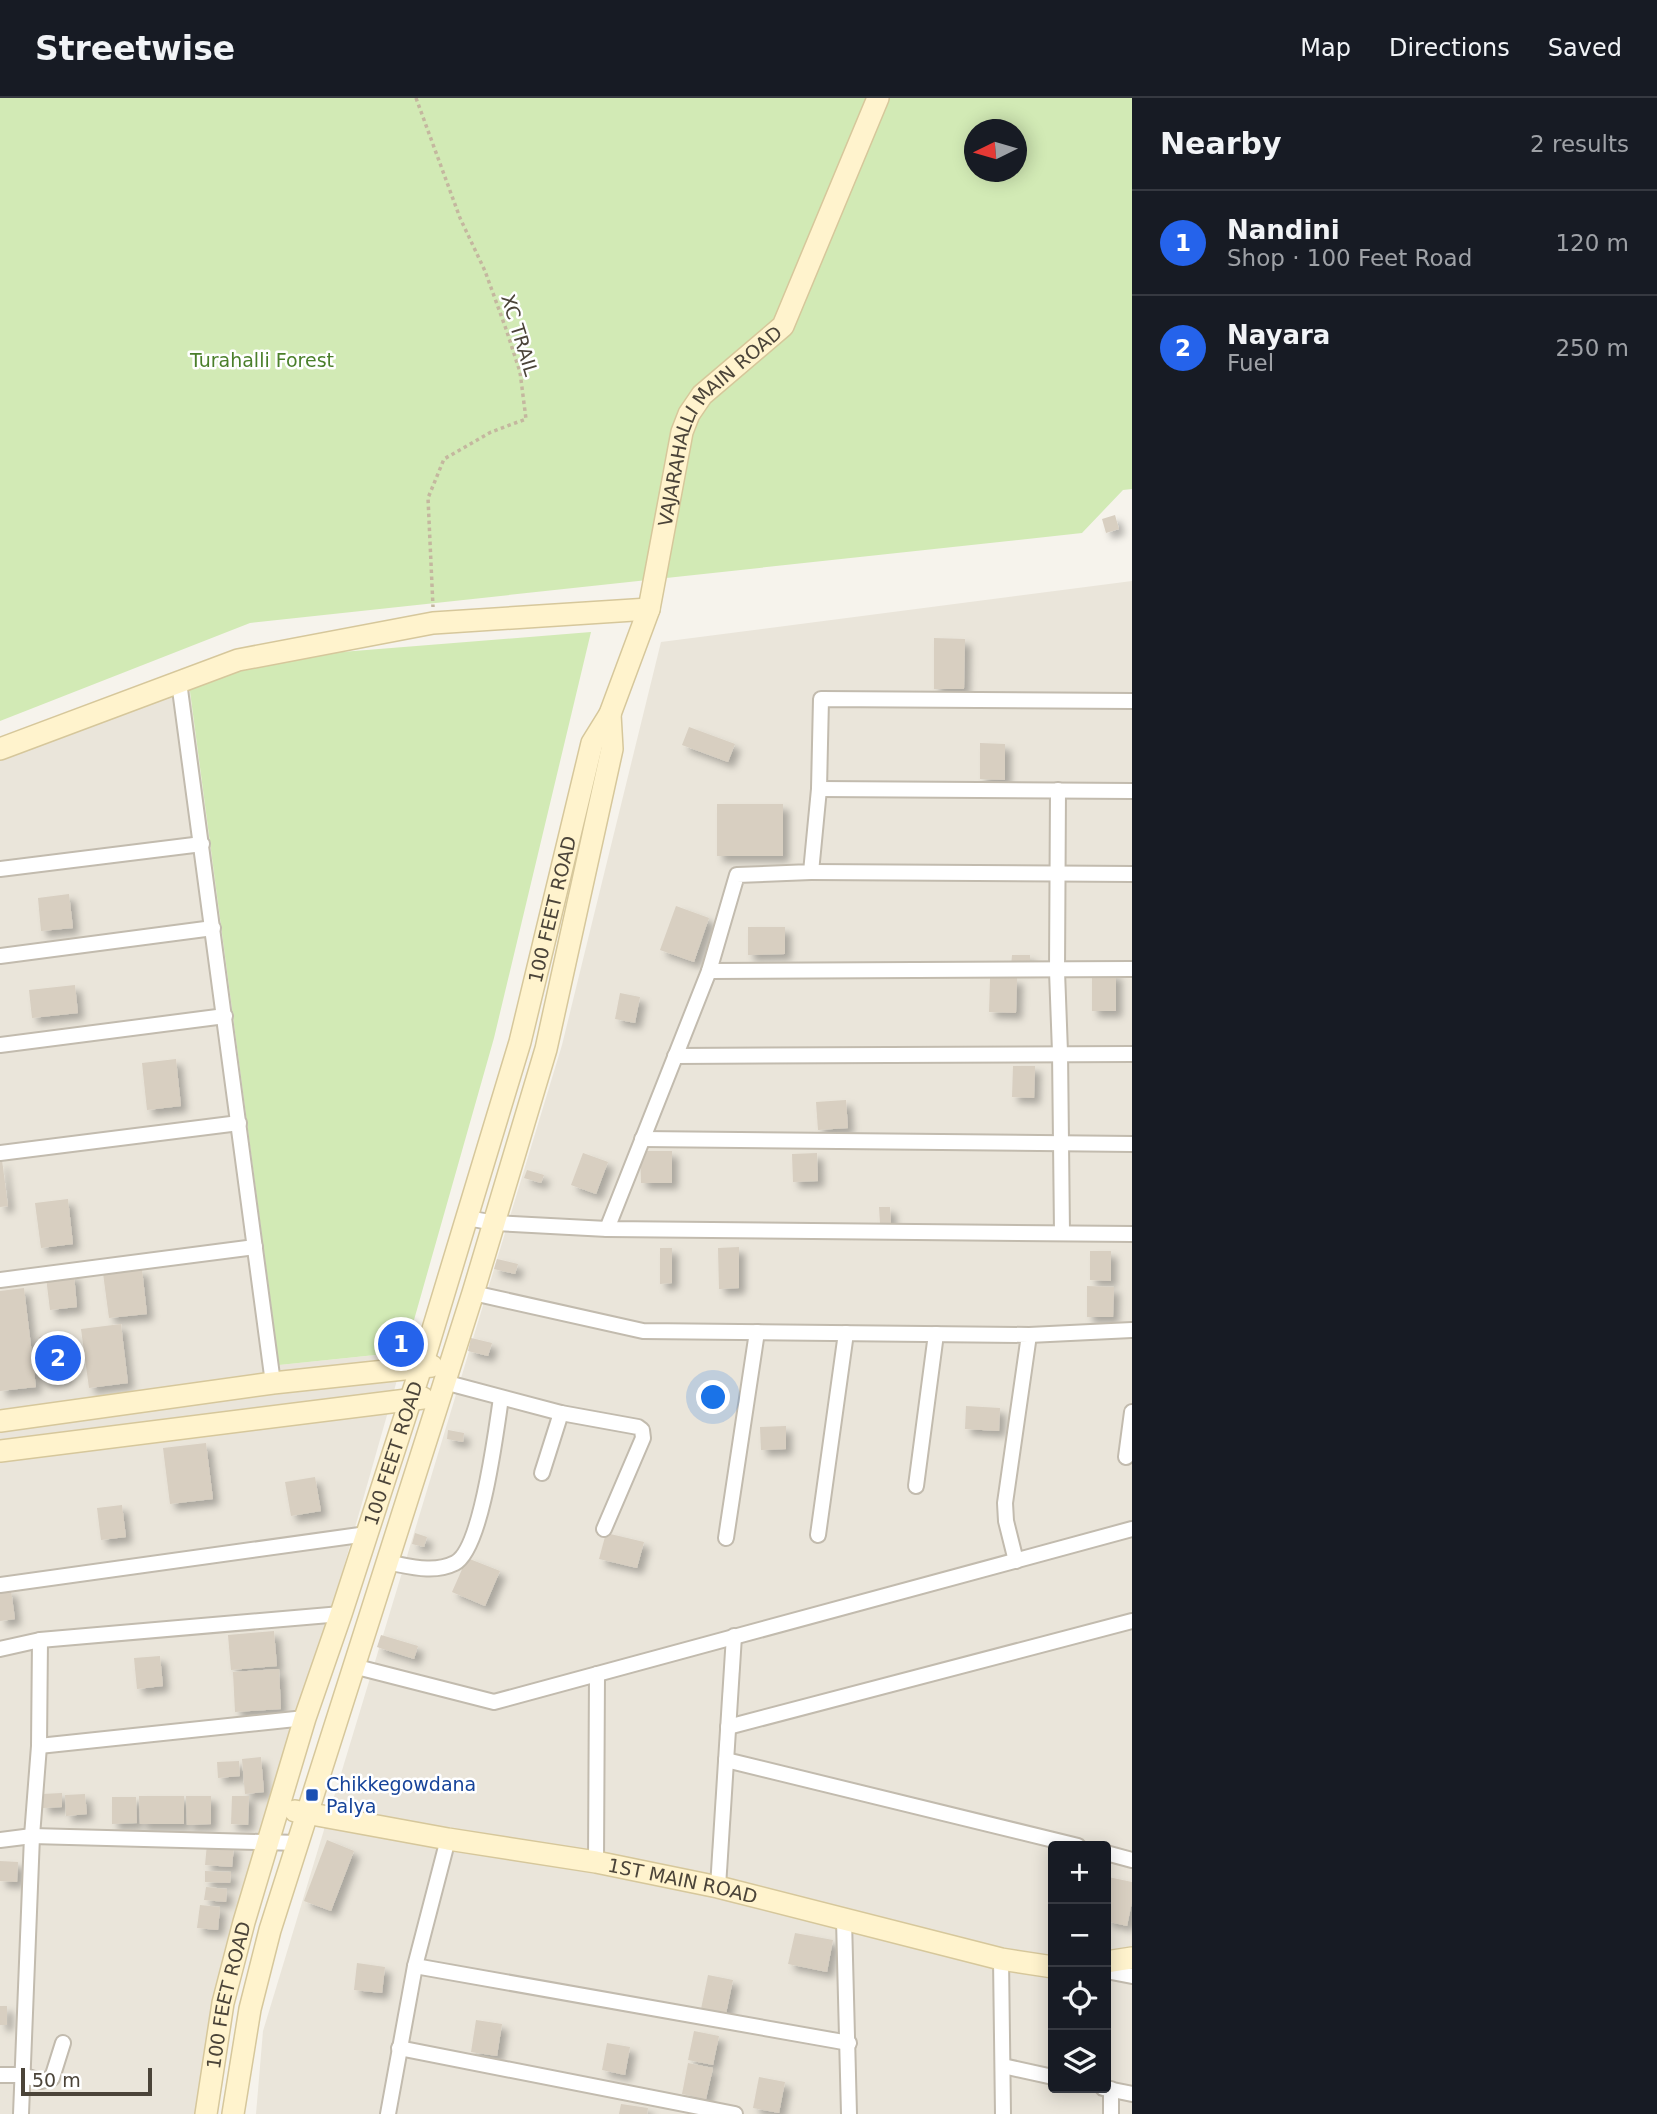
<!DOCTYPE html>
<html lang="en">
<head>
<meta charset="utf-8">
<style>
  :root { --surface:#171b24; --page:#242831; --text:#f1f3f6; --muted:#9ea1a6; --line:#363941; --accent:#2563eb }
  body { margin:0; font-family:"DejaVu Sans",sans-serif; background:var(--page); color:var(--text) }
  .controls { position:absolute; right:21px; bottom:21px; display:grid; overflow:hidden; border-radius:7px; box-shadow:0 4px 18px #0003 }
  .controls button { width:63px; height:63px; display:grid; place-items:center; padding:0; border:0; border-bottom:2px solid var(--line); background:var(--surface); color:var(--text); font:35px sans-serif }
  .compass { position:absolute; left:964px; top:21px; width:63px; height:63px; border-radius:50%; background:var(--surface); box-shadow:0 4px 18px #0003; rotate:265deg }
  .scale { position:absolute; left:21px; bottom:18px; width:131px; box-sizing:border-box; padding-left:7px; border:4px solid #4b4439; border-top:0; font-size:19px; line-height:24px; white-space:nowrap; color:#4b4439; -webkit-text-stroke:5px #fff; paint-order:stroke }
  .you { position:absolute; left:714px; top:1300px; width:24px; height:24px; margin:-18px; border:5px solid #fff; border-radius:50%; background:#1a73e8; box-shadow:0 0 0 10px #1a73e833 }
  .badge { display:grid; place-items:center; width:46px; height:46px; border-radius:50%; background:var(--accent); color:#fff; font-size:23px; font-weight:700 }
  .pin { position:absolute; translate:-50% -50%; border:4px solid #fff; box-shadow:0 2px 7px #0006 }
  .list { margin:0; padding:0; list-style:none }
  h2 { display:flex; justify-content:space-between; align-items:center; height:91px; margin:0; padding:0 28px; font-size:30px }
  h2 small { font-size:23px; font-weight:400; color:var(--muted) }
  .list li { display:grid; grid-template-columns:46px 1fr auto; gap:21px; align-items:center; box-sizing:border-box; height:105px; padding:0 28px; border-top:2px solid var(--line) }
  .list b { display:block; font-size:26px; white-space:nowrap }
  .list p { margin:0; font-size:23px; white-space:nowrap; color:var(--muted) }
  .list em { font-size:23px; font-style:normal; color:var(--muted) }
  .icon { flex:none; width:38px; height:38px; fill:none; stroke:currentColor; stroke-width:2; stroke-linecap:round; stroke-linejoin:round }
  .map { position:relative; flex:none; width:1132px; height:2016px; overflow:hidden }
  header { display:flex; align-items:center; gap:42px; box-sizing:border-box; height:98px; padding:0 35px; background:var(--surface); border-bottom:2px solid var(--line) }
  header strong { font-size:33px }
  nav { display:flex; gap:38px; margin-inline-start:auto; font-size:24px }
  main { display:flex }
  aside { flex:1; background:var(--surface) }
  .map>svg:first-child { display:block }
  .residential { fill:#eae5da; fill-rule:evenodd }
  .green { fill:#d2eab5; fill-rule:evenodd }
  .building { fill:#d8cfc1; filter:url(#shadow) }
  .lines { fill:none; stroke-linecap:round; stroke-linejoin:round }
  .street-casing { stroke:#c2bbae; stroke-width:18 }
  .secondary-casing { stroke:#d6c79b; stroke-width:24 }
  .path { stroke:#c4b79f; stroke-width:3.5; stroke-dasharray:3.5 3.5; stroke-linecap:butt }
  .street { stroke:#fff; stroke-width:14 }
  .secondary { stroke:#fff3cd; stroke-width:21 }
  .transit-dot { fill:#1a4fb4; stroke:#fff; stroke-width:2.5 }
  .labels { text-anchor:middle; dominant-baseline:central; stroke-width:5; stroke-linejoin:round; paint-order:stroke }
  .street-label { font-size:19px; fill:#4b4439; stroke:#fff }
  .park-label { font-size:19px; fill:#4a7f2a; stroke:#fff }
  .transit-label { font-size:19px; fill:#164399; stroke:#fff; text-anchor:start }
</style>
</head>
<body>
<header>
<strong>Streetwise</strong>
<nav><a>Map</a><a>Directions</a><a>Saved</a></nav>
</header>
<main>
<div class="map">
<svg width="1132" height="2016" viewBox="0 0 1132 2016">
  <defs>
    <filter id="shadow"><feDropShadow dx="6" dy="6" stdDeviation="3.5" flood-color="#0004"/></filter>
  </defs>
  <rect width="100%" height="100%" fill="#f6f3ec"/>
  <g class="residential">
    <path d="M1132 483V2016H256L263 1933 562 947 661 544ZM1053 1748H1106V1990H1053Z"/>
    <polygon points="189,586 279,1267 405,1254 301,1619 196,2016 0,2016 0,658"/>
  </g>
  <g class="green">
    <path d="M0 0H1132V391L1123 392 1082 435 250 525 0 623ZM974 32H1016V74H974Z"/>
    <polygon points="591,534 494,940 412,1229 391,1231 385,1256 279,1267 189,586 253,561"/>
  </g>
  <g class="building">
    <polygon points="1115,417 1119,431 1106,435 1102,421"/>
    <polygon points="934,540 965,541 964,591 934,591"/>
    <polygon points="689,629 735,646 728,664 682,647"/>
    <polygon points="980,645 1005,646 1005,682 980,681"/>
    <rect x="717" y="706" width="66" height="52"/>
    <polygon points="69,796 73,830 41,833 38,800"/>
    <polygon points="676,808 709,820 694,864 660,852"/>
    <polygon points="748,829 785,829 785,856 748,857"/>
    <polygon points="1012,857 1030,857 1030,869 1011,869"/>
    <polygon points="1092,874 1116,875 1116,913 1092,913"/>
    <polygon points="990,880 1017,880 1016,915 989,914"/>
    <polygon points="75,887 78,915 32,920 29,892"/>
    <polygon points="620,895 640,899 635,925 615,921"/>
    <polygon points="176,961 181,1008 147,1012 142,965"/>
    <polygon points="1013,968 1035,968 1034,1000 1012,999"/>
    <polygon points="846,1002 848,1030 818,1032 816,1004"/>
    <polygon points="640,1053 672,1053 672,1085 641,1085"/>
    <polygon points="583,1055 608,1064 596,1096 571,1087"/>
    <polygon points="817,1055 818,1083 793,1084 792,1056"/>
    <polygon points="2,1062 8,1108 0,1109 0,1063"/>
    <polygon points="527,1072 544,1077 541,1085 524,1080"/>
    <polygon points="68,1101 73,1146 41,1150 35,1105"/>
    <polygon points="879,1109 890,1109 891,1125 880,1125"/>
    <polygon points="739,1149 739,1190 719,1191 718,1150"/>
    <polygon points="660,1150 672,1150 672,1185 660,1186"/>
    <polygon points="1090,1153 1111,1153 1111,1183 1090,1182"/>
    <polygon points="497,1161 518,1166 515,1176 494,1171"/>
    <polygon points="142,1171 147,1216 109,1220 103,1175"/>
    <polygon points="74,1176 77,1209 50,1212 46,1179"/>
    <polygon points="1087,1188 1114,1189 1113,1219 1087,1219"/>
    <polygon points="24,1190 36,1289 0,1293 0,1193"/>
    <polygon points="121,1226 128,1285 89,1290 81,1231"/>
    <polygon points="60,1236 65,1279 44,1281 39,1239"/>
    <polygon points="471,1240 492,1245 488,1258 468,1253"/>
    <polygon points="966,1308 1000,1310 999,1333 965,1331"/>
    <polygon points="786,1328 786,1351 761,1352 760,1329"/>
    <polygon points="448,1332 464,1335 463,1344 447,1341"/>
    <polygon points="206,1345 213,1401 170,1406 163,1350"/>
    <polygon points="315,1379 321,1413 291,1418 285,1384"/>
    <polygon points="122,1407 126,1439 101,1442 97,1410"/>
    <polygon points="415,1435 427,1439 424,1449 412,1446"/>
    <polygon points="606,1435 644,1444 637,1470 599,1461"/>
    <polygon points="467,1460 500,1473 485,1508 452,1494"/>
    <polygon points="11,1492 15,1521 0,1523 0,1493"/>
    <polygon points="274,1533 277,1568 231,1572 228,1537"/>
    <polygon points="381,1537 418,1548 414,1561 377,1549"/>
    <polygon points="160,1558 163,1588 137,1591 134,1560"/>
    <polygon points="279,1571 281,1611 235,1614 233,1574"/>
    <polygon points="261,1659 264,1694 245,1696 242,1661"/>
    <polygon points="239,1663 240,1678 218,1680 217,1664"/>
    <polygon points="62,1695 62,1709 43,1710 42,1696"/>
    <polygon points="85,1696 87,1716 66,1718 65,1697"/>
    <polygon points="139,1698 184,1698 184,1726 140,1726"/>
    <polygon points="186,1698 211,1698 211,1726 187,1727"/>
    <polygon points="232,1698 249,1698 248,1727 231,1726"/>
    <polygon points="112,1699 136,1699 137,1725 112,1726"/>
    <polygon points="327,1742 354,1753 331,1813 304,1803"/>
    <polygon points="207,1746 234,1748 232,1769 205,1767"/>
    <polygon points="0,1763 18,1764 17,1784 0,1783"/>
    <polygon points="205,1773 231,1774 230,1785 205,1784"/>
    <polygon points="1108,1779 1132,1784 1132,1804 1127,1828 1106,1823"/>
    <polygon points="206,1789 227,1791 226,1804 204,1802"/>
    <polygon points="200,1807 220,1809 218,1832 197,1830"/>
    <polygon points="795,1835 833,1842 827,1874 788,1866"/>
    <polygon points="357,1865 385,1869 382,1895 354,1892"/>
    <polygon points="708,1877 733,1882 726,1916 701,1911"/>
    <rect x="0" y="1908" width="7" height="19"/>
    <polygon points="476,1922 502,1926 497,1958 471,1954"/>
    <polygon points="694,1933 719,1938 713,1967 688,1962"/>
    <polygon points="607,1945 630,1949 625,1977 602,1972"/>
    <polygon points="688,1965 713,1970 706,2001 682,1996"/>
    <polygon points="759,1979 785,1984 779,2015 753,2010"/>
    <polygon points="621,2006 648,2010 647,2016 619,2016"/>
  </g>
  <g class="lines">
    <defs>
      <g id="street">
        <polyline points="179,584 273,1285"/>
        <polyline points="819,691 1132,693"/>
        <polyline points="1058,692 1057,873 1060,954 1062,1135"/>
        <polyline points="0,771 202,746"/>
        <polyline points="811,774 1132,776"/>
        <polyline points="0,858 213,830"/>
        <polyline points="709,873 1132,871"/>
        <polyline points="0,947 225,918"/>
        <polyline points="675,958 1132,956"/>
        <polyline points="642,1041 1132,1046"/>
        <polyline points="0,1055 239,1025"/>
        <polyline points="467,1120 495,1125 607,1131 1132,1136"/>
        <polyline points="607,1131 709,873 737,777 811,774 819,691 821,601 1132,603"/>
        <polyline points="0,1182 255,1149"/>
        <polyline points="473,1195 643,1233 1029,1237 1005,1405 1006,1423 1016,1463"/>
        <polyline points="1029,1237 1132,1232"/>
        <polyline points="444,1284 561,1315 638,1329 642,1332 643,1340 604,1431"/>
        <polyline points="1126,1359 1132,1314"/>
        <polyline points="542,1375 561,1315"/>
        <polyline points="916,1388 936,1236"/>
        <polyline points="818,1437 846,1235"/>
        <polyline points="726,1440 757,1234"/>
        <path d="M386 1464C409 1468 433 1476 455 1465 482 1451 496 1332 501 1300"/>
        <polyline points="0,1487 367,1436"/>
        <polyline points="0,1551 40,1542 341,1516"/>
        <polyline points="353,1568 494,1604 1132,1431"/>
        <polyline points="728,1629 1132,1523"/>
        <polyline points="39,1648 305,1620"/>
        <polyline points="726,1662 1078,1748"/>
        <polyline points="0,1742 32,1738 298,1745"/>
        <polyline points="1106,1755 1132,1762"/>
        <polyline points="596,1764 597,1576"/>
        <polyline points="718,1789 734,1538"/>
        <polyline points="844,1822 849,2016"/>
        <polyline points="1001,1861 1003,2016"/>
        <polyline points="415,1868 849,1945"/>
        <polyline points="1106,1873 1132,1878"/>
        <polyline points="399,1950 735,2016"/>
        <polyline points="1003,1968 1053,1979"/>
        <polyline points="0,1977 22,1977 41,1983 52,1980 63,1945"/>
        <polyline points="1103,1990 1132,1996"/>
        <polyline points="1111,1991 1111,2016"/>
        <polyline points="21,2016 32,1738 39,1648 40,1542"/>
        <polyline points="388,2016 415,1868 448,1741"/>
      </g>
      <g id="secondary">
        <polyline points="0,651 238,562 433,525 649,511"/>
        <polyline points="0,1323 273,1285 432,1268"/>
        <polyline points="0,1353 423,1300"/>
        <path id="s1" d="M295 1713 448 1741 596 1764 718 1789 1001 1861 1053 1869"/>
        <polyline points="1106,1864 1132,1860"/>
        <path id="s2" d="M206 2016 223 1905 244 1824 305 1620 341 1516 427 1251 520 944 592 645 610 616 649 511 682 334 689 316 702 297 783 228 878 0"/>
        <polyline points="233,2016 250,1911 270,1832 473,1195 546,951 612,651 610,616"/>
      </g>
    </defs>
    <use href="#street" class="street-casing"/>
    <use href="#secondary" class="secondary-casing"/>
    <polyline class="path" points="416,0 460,120 485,173 506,231 520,274 526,321 491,334 444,361 428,400 433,509"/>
    <use href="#street" class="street"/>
    <use href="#secondary" class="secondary"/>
  </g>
  <rect class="transit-dot" x="305" y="1690" width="14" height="14" rx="3.5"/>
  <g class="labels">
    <g class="street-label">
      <text transform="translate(520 237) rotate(73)">XC TRAIL</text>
      <text stroke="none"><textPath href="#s2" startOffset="1776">VAJARAHALLI MAIN ROAD</textPath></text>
      <text stroke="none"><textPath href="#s2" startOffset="1255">100 FEET ROAD</textPath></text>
      <text stroke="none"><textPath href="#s2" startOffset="688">100 FEET ROAD</textPath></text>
      <text stroke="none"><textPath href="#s1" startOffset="394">1ST MAIN ROAD</textPath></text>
      <text stroke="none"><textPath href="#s2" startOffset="121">100 FEET ROAD</textPath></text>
    </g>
    <g class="park-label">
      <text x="262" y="262">Turahalli Forest</text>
    </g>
    <g class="transit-label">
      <text x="326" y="1686">Chikkegowdana<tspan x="326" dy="22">Palya</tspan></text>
    </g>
  </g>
</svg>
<div class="controls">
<button>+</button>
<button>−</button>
<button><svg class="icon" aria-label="locate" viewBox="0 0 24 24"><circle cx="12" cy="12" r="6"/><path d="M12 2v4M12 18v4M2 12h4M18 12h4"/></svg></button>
<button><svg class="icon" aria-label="layers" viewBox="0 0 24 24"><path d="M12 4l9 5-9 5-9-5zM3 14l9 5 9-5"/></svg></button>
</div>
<svg class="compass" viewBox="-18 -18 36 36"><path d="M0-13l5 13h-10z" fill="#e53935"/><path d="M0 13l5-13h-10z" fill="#9ea1a6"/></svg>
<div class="scale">50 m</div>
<div class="you"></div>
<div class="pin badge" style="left:401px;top:1246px">1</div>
<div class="pin badge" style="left:58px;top:1260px">2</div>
</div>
<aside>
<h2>Nearby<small>2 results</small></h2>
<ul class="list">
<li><span class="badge">1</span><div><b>Nandini</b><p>Shop · 100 Feet Road</p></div><em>120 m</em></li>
<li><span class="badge">2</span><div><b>Nayara</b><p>Fuel</p></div><em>250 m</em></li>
</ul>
</aside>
</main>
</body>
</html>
